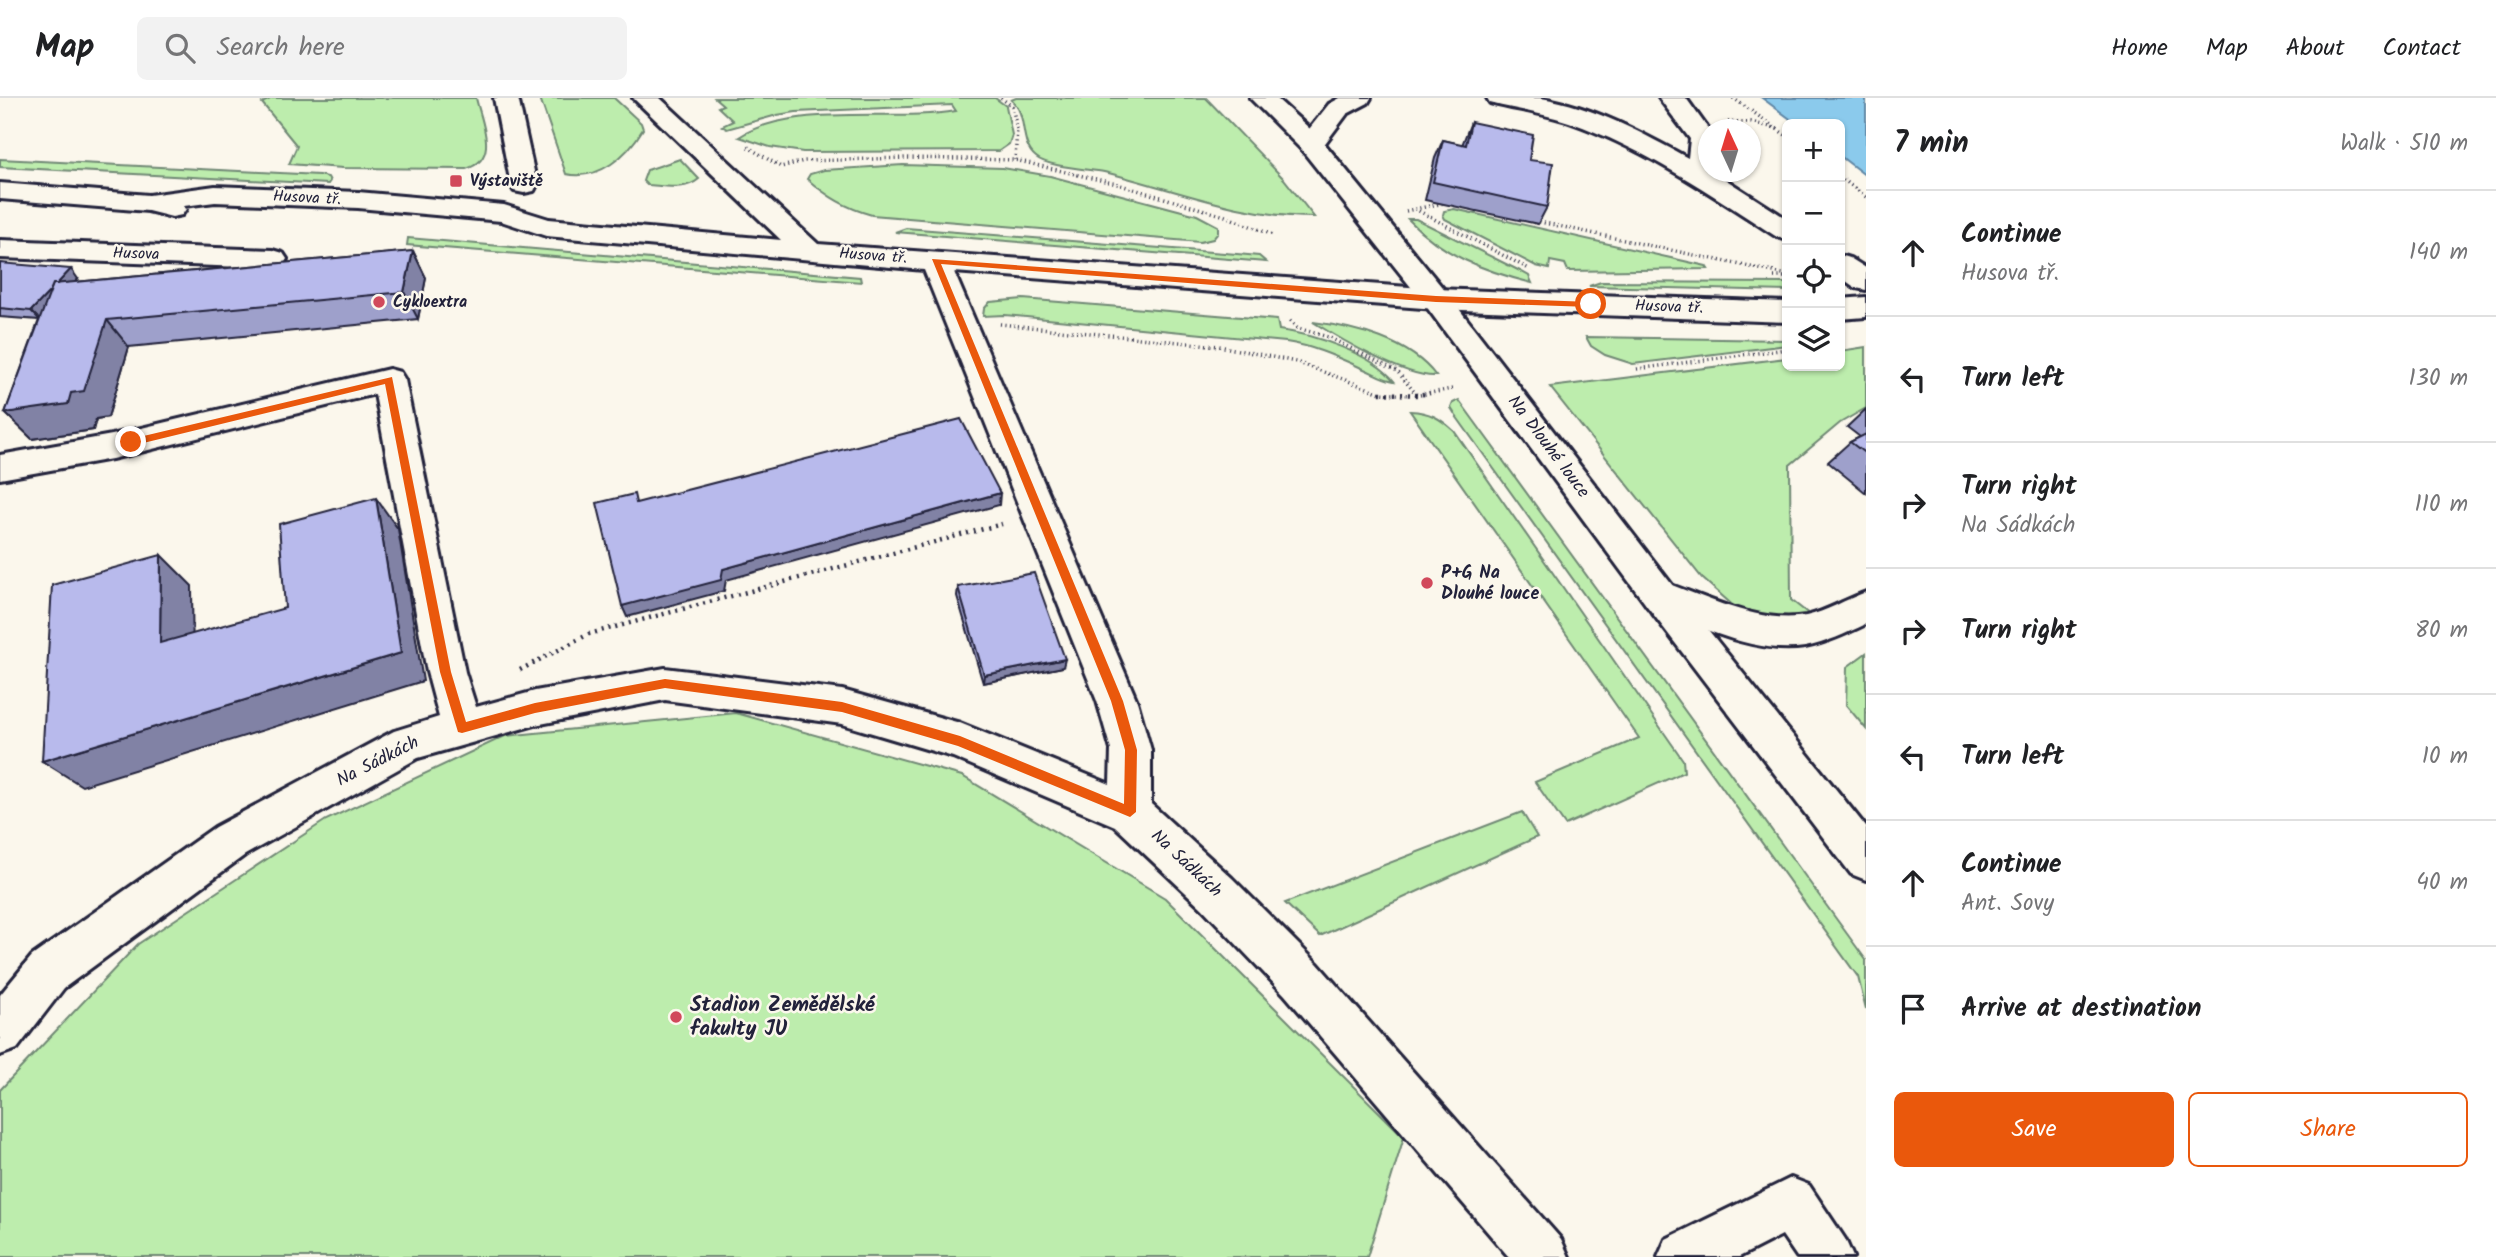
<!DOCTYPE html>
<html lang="en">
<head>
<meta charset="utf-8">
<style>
  :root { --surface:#fff; --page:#f2f2f2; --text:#202124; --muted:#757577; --line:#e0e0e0; --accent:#ea580c }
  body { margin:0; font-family:Kalam,sans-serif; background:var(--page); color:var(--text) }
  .controls { position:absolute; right:21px; top:21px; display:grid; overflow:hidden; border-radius:10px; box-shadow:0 2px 5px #0004 }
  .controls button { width:63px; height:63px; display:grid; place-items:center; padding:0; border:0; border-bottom:2px solid var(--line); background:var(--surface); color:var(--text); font:35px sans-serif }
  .compass { position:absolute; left:1698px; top:21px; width:63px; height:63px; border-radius:50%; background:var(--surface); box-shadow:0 2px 5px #0004; rotate:356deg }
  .stop { position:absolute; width:21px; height:21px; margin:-16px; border:5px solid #ea580c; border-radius:50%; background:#fff }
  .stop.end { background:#ea580c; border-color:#fff; box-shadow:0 2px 7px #0008 }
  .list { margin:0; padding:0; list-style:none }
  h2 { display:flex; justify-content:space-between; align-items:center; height:91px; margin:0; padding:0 28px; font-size:30px }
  h2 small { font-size:23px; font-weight:400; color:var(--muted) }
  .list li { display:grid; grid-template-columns:46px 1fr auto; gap:21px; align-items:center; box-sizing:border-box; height:126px; padding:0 28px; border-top:2px solid var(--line) }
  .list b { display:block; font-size:26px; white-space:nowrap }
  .list p { margin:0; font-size:23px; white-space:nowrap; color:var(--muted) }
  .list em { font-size:23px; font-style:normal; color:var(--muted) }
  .actions { display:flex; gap:14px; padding:21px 28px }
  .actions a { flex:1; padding:16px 0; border:2px solid var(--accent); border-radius:10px; text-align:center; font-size:24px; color:var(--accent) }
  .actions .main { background:var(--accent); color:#fff }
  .icon { flex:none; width:38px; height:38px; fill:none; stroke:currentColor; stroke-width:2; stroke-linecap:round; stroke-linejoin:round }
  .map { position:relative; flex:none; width:1866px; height:1159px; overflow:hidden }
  header { display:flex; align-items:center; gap:42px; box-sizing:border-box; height:98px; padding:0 35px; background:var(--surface); border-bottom:2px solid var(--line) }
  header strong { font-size:33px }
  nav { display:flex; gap:38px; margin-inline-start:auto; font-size:24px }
  .search { width:490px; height:63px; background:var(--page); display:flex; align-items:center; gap:18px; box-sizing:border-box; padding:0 24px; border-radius:10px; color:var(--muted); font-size:26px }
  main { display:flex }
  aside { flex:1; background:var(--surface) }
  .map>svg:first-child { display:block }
  .green { fill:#bdedad; stroke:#708874; stroke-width:2 }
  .water { fill:#8bcaec; stroke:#6187a5; stroke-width:2 }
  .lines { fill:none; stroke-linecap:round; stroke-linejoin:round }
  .minor-casing { stroke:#22223b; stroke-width:6 }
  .major-casing { stroke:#22223b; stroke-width:6 }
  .path-far1 { stroke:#22223b; stroke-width:3.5; stroke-dasharray:1 3.5; stroke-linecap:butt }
  .path { stroke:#22223b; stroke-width:4.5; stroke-dasharray:2 5; stroke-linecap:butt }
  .minor { fill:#fbf7ec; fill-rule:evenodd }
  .major { fill:#fbf7ec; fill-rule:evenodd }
  .wall { fill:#9ea0cb; stroke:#22223b; stroke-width:2 }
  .shaded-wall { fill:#8182a5; stroke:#22223b; stroke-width:2 }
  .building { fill:#b8baec; stroke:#22223b; stroke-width:2 }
  .route { fill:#ea580c }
  .poi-dot { fill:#d1495b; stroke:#fbf7ec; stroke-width:2.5 }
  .labels { text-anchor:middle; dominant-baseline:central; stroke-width:5; stroke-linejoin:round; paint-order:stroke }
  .far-poi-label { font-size:16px; font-weight:bold; fill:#22223b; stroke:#fbf7ec; text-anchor:start }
  .far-street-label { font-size:16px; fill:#22223b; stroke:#fbf7ec }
  .street-label { font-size:18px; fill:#22223b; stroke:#fbf7ec }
  .poi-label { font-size:18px; font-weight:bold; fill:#22223b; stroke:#fbf7ec; text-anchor:start }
  .near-poi-label { font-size:21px; font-weight:bold; fill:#22223b; stroke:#fbf7ec; text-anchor:start }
</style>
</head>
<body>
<header>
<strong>Map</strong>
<div class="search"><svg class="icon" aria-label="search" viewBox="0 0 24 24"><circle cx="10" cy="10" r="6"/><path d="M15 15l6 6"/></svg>Search here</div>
<nav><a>Home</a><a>Map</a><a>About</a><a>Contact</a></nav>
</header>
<main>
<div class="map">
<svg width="1866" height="1159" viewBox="0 0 1866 1159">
  <rect width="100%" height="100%" fill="#fbf7ec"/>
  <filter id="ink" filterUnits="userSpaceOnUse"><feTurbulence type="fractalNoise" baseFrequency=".0143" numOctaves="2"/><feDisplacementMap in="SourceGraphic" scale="14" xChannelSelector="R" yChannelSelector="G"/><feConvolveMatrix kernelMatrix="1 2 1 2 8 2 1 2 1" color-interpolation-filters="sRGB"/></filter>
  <g filter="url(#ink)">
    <g class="green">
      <path d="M272 0H476C482 26 500 61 466 71L343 70 289 66 297 48 262 5Z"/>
      <path d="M540 0H614L641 25 643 31C627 58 599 83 566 76Z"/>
      <path d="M715 0H995L1006 8 1012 37 1009 46 999 53 803 54 770 49 739 39C793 4 893 24 956 13L952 7 796 14 777 17 727 31 722 28 733 23 718 9 723 7Z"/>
      <path d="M1016 0H1206L1284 81 1314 119C1241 119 1174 91 1104 74 1088 71 1047 69 1036 59 1018 45 1029 16 1011 2Z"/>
      <polygon points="0,61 319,77 328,79 330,83 328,86 0,69"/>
      <path d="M680 61 699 81C685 93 665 88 647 87L643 83 647 72Z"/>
      <path d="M903 67 1003 70 1050 78 1197 117 1218 128V135L1213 141 1200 144 872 117C846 110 828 99 807 81L810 76 824 72Z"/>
      <polygon points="1454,111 1706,168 1708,171 1568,173 1565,166 1550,163 1549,171 1536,168 1445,121 1443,117 1444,113"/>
      <path d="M1408 121H1416L1520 173 1529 178 1532 185C1484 173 1442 157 1408 121Z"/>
      <polygon points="906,130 1237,156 1259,158 1266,164 895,134"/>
      <polygon points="408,140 860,179 861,184 407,147"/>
      <polygon points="1601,184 1787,185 1787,193 1589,188"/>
      <path d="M1023 201 1277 222 1279 232C1312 236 1373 256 1394 283 1382 281 1376 276 1364 271 1339 260 1314 248 1286 244L1005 217 983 218 984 211 990 204Z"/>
      <path d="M1313 224C1355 229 1410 243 1436 278 1406 280 1340 241 1313 224Z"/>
      <polygon points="1586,239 1787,242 1787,247 1633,266 1605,257 1591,248"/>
      <polygon points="1866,249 1866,310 1840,325 1790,367 1791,502 1810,517 1789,526 1737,511 1702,480 1550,289 1787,260 1787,268 1840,268 1840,253"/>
      <polygon points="1459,302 1866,862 1866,911 1858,879 1456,318 1451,310 1453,305"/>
      <path d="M1410 313C1430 314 1440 320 1454 333L1683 662 1684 674 1565 727 1535 684 1639 640Z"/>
      <polygon points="1866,555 1866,631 1846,607 1847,569"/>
      <polygon points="736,615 962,678 1165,800 1404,1039 1367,1159 0,1159 0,992 138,846 326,722 505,638"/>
      <polygon points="1522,714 1537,739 1320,838 1285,805"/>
    </g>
    <polygon class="water" points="1762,0 1866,0 1866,78 1840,58 1840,26 1797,26"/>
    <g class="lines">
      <defs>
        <g id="minor">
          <polygon points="494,0 518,0 537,87 534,93 524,95 514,93 511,87"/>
          <polygon points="633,0 660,0 818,146 1436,191 1787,204 1787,224 1436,211 954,174 1137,603 1151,652 1151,706 1232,780 1317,865 1561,1141 1569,1159 1509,1159 1285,897 1202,810 1115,728 953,659 842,626 665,602 535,627 418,660 245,757 64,890 17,951 0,957 0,897 32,858 215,729 394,633 439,619 427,574 375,296 112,361 0,381 0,357 112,337 389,271 400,274 405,282 465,574 476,609 535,593 665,570 842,592 960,625 1110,686 1111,652 1097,603 924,172 546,138 501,123 358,110 215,104 184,108 186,111 182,117 172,119 148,113 0,101 0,85 149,97 215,88 358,94 504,107 549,121 781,142"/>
          <polygon points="1340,0 1371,0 1368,5 1347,16 1320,52 1311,54 1302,52 1298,46 1302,40 1329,6"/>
          <path d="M1487 0C1504 0 1524 0 1541 0 1593 8 1644 36 1688 60L1690 41 1659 0H1686L1709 32 1708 74H1714L1787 121V142L1777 139C1711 96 1644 50 1569 24 1543 15 1517 12 1490 5Z"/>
          <polygon points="0,142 273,152 283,155 287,161 283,167 273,170 0,160"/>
          <polygon points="1840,157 1850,160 1866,170 1866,192 1856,190 1840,179"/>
          <polygon points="1866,199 1866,219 1840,221 1840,201"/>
          <path d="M1660 483C1705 498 1756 526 1806 518 1826 514 1846 501 1866 494V526C1847 535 1826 545 1805 549 1752 557 1695 526 1647 508L1642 498 1647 488Z"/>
          <polygon points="1791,1080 1809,1087 1845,1141 1853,1159 1797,1159 1782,1137 1739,1159 1658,1159 1666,1141"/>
        </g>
        <polygon id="major" points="1250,0 1276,0 1320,40 1446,194 1673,488 1866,729 1866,782 1851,776 1647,508 1426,208 1302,52"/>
      </defs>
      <use href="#minor" class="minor-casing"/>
      <use href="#major" class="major-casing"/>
      <g class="path-far1">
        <polyline points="1001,0 1012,8 1017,31 1015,62"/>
        <polyline points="1733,0 1787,38"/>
        <polyline points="1728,24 1751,24 1778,31"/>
        <polyline points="748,49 781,69 804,63 906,60 1015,62 1117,86 1225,118 1273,137"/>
        <polyline points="1840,79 1866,99"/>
        <polyline points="1415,111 1444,105"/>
        <polyline points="1406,113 1415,111 1529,171"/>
        <polyline points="1535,123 1783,176"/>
        <polyline points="1774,179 1787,179"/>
        <polyline points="1290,223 1297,230 1328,239 1397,273 1416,296"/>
        <polyline points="1000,226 1219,248 1296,264 1381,295 1409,297"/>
        <polyline points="1637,271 1787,251"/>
        <polyline points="1420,297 1452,291"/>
      </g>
      <g class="path">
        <polyline points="1380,295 1417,297 1430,295"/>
        <polyline points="520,572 589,536 1002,426"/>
      </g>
      <use href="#minor" class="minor"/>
      <use href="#major" class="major"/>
    </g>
    <g class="wall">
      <polygon points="1471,24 1529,62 1547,109 1538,126 1425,102 1435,60 1443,42 1462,47"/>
      <polygon points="413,153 426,180 418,221 129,249 108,319 96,321 93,332 32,341 5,315 39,222 0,219 0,165 78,181 75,184"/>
      <polygon points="1866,311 1866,395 1828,364 1850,344 1860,339 1847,329"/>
      <polygon points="958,489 1063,569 983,585 957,498"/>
    </g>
    <g class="shaded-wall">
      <polygon points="413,153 426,180 418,221 404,194"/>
      <polygon points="71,171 78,181 40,222 31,213"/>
      <polygon points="107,222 129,249 108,319 96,321 93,332 32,341 5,315 71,295"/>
      <polygon points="1000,395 999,407 726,482 724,493 627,519 622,508 723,471"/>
      <polygon points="376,400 398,431 423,583 82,688 42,663 401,555"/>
      <polygon points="161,457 192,488 193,573 160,545"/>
      <polygon points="1065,561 1063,569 983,585 984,577"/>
    </g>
    <g class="building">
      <polygon points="1471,24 1533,37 1529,62 1553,65 1547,109 1433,84 1443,42 1466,47"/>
      <polygon points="413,153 404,194 107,222 84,293 71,295 68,306 5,315 53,186"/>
      <polygon points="0,165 71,171 57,186 53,186 50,193 31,213 0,210"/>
      <polygon points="961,321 1000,395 723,471 721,482 622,508 597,405 634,396 636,405"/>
      <polygon points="1866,336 1866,356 1850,344"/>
      <polygon points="376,400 401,555 42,663 52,487 161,457 160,545 285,510 279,426"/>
      <polygon points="1034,475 1065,561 984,577 958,489"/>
    </g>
  </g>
  <polygon class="route" points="932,161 1436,198 1591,204 1596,206 1591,209 1436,204 941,166 1123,603 1137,652 1136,714 1130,719 958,648 842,614 665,590 535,615 462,635 458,634 440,574 385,286 131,348 126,344 131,341 392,279 451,574 466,624 535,605 665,581 842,604 960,638 1124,706 1125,652 1111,603"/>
  <g class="poi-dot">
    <rect x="449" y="76" width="14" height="14" rx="3.5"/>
    <circle cx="379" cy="204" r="7"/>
    <circle cx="1427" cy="485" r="7"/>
    <circle cx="676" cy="919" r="7"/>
  </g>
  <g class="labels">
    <g class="far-poi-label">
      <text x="470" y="83">Výstaviště</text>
      <text x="393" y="204">Cykloextra</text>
    </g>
    <g class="far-street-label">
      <text transform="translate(307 100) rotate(3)">Husova tř.</text>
      <text transform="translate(136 156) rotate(2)">Husova</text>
      <text transform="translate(873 158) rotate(4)">Husova tř.</text>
      <text transform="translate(1669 209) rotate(2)">Husova tř.</text>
    </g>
    <g class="street-label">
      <text transform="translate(1548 349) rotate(53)">Na Dlouhé louce</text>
      <text transform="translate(378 664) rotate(-27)">Na Sádkách</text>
      <text transform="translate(1186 766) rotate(43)">Na Sádkách</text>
    </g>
    <g class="poi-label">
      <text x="1441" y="475">P+G Na<tspan x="1441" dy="21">Dlouhé louce</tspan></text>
    </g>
    <g class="near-poi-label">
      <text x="690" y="907">Stadion Zemědělské<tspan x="690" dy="24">fakulty JU</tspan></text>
    </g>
  </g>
</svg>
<div class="controls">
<button>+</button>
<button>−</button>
<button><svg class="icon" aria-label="locate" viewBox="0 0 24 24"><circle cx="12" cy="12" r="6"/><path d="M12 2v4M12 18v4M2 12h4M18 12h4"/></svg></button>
<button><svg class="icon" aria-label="layers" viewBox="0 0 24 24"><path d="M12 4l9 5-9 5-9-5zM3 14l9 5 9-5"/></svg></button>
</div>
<svg class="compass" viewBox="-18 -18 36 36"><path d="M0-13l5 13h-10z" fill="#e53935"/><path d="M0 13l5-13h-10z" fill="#757577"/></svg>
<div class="stop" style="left:1591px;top:206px"></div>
<div class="stop end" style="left:131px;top:344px"></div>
</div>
<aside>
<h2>7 min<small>Walk · 510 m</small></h2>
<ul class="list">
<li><svg class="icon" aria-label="ahead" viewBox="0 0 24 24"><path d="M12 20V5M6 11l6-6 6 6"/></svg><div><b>Continue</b><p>Husova tř.</p></div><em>140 m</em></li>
<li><svg class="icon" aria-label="left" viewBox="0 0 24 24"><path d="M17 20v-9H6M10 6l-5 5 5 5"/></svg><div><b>Turn left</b></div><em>130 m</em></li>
<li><svg class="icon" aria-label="right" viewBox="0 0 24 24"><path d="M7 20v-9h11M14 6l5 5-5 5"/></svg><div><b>Turn right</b><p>Na Sádkách</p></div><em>110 m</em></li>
<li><svg class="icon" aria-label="right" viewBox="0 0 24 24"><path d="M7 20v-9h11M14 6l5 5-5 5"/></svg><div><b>Turn right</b></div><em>80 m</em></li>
<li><svg class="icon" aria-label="left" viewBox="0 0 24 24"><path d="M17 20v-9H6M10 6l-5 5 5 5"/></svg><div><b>Turn left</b></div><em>10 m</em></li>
<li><svg class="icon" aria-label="ahead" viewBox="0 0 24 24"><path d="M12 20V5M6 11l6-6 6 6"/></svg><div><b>Continue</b><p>Ant. Sovy</p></div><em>40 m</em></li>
<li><svg class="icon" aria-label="arrive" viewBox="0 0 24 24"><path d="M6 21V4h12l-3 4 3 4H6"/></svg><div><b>Arrive at destination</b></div></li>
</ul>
<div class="actions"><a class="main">Save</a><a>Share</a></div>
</aside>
</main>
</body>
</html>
